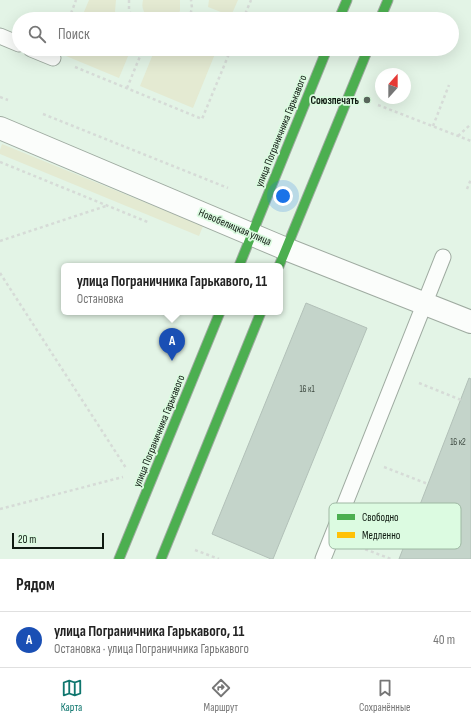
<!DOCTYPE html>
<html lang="ru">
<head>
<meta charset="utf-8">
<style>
  :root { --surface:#fff; --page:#f2f2f2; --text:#222; --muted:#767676; --line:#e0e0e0; --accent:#0f766e }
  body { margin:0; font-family:"Sofia Sans Condensed",sans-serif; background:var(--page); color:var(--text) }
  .compass { position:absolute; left:375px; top:68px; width:36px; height:36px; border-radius:50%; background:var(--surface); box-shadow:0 4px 16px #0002; rotate:21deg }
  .scale { position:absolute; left:12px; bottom:10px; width:92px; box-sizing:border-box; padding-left:4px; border:2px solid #0f1a11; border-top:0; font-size:11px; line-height:14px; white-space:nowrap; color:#0f1a11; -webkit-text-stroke:3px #dcfbe1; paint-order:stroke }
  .you { position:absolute; left:283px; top:196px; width:14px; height:14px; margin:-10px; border:3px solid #fff; border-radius:50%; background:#1a73e8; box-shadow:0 0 0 6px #1a73e833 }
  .badge { display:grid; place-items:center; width:26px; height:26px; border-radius:50%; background:var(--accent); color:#fff; font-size:13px; font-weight:700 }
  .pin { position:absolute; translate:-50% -33px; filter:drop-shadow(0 1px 2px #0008) }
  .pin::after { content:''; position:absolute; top:21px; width:14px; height:12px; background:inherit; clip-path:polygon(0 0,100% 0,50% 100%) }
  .popup { position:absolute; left:61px; top:263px; width:222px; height:52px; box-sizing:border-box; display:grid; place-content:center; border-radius:6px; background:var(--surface); filter:drop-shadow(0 1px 3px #0005); font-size:13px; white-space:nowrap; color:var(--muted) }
  .popup b { font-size:15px; color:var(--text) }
  .popup::after { content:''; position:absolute; left:50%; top:100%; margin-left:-8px; border:8px solid transparent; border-top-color:var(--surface) }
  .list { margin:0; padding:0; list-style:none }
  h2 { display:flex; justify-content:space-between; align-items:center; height:52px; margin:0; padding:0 16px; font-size:17px }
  h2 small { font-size:13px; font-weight:400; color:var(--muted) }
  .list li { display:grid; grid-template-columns:26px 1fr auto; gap:12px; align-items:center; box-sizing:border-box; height:56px; padding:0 16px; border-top:1px solid var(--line) }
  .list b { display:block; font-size:15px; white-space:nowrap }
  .list p { margin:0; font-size:13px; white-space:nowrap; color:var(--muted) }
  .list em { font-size:13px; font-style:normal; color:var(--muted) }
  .icon { flex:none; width:22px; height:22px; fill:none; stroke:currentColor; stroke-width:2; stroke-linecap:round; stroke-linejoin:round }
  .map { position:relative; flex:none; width:471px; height:559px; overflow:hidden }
  .search { position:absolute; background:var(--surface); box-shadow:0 4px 16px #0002; left:12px; right:12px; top:12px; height:44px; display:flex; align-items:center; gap:10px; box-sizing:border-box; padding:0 14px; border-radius:22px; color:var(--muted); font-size:15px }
  .sheet { height:108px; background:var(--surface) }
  nav { display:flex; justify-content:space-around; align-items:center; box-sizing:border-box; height:56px; border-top:1px solid var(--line); background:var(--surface); font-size:11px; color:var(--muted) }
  nav a { display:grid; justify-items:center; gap:2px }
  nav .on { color:var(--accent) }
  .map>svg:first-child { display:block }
  .green { fill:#e4ead2 }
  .building { fill:#c4d4ca; stroke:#b2c0b8 }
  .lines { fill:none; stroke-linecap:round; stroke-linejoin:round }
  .lane-casing { stroke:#9faba1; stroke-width:17 }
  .street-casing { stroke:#9faba1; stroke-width:24 }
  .fast-casing { stroke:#9faba1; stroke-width:11 }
  .path { stroke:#d6dbd7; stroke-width:2.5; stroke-dasharray:3 3; stroke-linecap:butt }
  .lane { stroke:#fbfdfb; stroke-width:15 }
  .street { stroke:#fbfdfb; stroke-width:22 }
  .fast { stroke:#4caf50; stroke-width:9 }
  .poi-dot { fill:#59665c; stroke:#dcfbe1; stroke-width:1.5 }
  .labels { text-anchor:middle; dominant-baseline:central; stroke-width:3.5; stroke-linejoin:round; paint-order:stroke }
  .number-label { font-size:9px; fill:#3c483f }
  .poi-label { font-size:11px; font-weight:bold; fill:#0f1a11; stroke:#dcfbe1; text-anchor:end }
  .street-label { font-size:11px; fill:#0f1a11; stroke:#dcfbe1 }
  .key { fill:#dcfbe1; stroke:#9eb8a3; stroke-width:1 }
  .key-label { font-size:11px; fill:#0f1a11 }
</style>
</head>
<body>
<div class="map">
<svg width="471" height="559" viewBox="0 0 471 559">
  <rect width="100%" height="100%" fill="#e3f4e6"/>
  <g class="green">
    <polygon points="89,0 116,0 115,11 117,19 81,19"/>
    <path d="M143 0H180V11L174 19H149C144 13 141 8 143 0Z"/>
    <polygon points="209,0 238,0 231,16 208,7"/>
    <polygon points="69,49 131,49 119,78 66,56"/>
    <polygon points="155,49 170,50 175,49 217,49 193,108 140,86"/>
    <polygon points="2,144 203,226 199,236 0,154 0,150"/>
  </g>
  <g class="building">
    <polygon points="306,303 367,328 273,559 271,559 212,534"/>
    <polygon points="469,378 471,379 471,559 399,559"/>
  </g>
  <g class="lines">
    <defs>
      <g id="lane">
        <polyline points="0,36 19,44"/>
        <polyline points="31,49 53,58"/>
        <polyline points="323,559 443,257"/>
      </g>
      <polyline id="street" points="0,128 286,249 471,322"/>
      <g id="fast">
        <polyline points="339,19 347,0"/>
        <polyline points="380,19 388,0"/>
        <polyline points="239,266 327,49"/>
        <polyline points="279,266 368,49"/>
        <polyline points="119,559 220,312"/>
        <polyline points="161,559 261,312"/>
      </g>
    </defs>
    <use href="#lane" class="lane-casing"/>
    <use href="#street" class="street-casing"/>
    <use href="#fast" class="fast-casing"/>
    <g class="path">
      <polyline points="129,0 129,9 132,19"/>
      <polyline points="190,17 195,19"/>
      <polyline points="69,19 76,0"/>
      <polyline points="189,19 192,8 191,0"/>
      <polyline points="243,19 251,0"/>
      <polyline points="75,67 202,119 231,49"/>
      <polyline points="127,88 143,49"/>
      <polyline points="0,97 8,100"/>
      <polyline points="378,105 471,141"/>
      <polyline points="43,114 228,188"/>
      <polyline points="433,126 449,85"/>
      <polyline points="458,136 471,124"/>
      <polyline points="0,162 150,223"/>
      <polyline points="467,189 471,179"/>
      <polyline points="0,241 106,206"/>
      <polyline points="0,273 126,468"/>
      <polyline points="419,383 461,400"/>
      <polyline points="384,467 428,484"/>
      <polyline points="0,509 123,477"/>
      <polyline points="354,545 391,559"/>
      <polyline points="195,550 219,559"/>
    </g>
    <use href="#lane" class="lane"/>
    <use href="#street" class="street"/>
    <use href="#fast" class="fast"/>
  </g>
  <circle class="poi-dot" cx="367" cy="100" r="4"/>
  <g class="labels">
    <g class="number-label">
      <text x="307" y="389">16 к1</text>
      <text x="458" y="442">16 к2</text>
    </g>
    <g class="poi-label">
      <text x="359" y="100">Союзпечать</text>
    </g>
    <g class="street-label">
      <text transform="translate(281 131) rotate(-68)">улица Пограничника Гарькавого</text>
      <text transform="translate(235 227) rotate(23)">Новобелицкая улица</text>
      <text transform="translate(159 431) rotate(-68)">улица Пограничника Гарькавого</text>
    </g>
  </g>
  <rect x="329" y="503" width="132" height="46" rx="6" class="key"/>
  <rect x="337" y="514" width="18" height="6" fill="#4caf50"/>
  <rect x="337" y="532" width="18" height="6" fill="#ffc107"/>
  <g class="key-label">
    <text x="362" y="521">Свободно</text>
    <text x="362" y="539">Медленно</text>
  </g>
</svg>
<svg class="compass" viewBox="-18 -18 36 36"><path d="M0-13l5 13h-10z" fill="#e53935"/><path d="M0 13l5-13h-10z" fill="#767676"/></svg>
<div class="scale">20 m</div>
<div class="you"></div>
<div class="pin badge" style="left:172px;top:361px;background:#1a4fb4">A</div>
<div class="popup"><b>улица Пограничника Гарькавого, 11</b>Остановка</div>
<div class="search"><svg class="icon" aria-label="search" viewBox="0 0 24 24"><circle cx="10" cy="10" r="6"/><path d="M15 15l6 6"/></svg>Поиск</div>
</div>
<section class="sheet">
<h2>Рядом<small></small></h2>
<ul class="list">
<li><span class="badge" style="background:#1a4fb4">A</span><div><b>улица Пограничника Гарькавого, 11</b><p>Остановка · улица Пограничника Гарькавого</p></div><em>40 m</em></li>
</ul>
</section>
<nav>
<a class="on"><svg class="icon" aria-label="map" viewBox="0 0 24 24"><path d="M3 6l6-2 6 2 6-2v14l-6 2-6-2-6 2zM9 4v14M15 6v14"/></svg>Карта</a>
<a><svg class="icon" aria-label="directions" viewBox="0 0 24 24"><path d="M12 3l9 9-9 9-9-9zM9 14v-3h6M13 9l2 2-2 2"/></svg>Маршрут</a>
<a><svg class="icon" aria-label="saved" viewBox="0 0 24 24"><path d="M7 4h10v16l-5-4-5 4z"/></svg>Сохранённые</a>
</nav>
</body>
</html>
